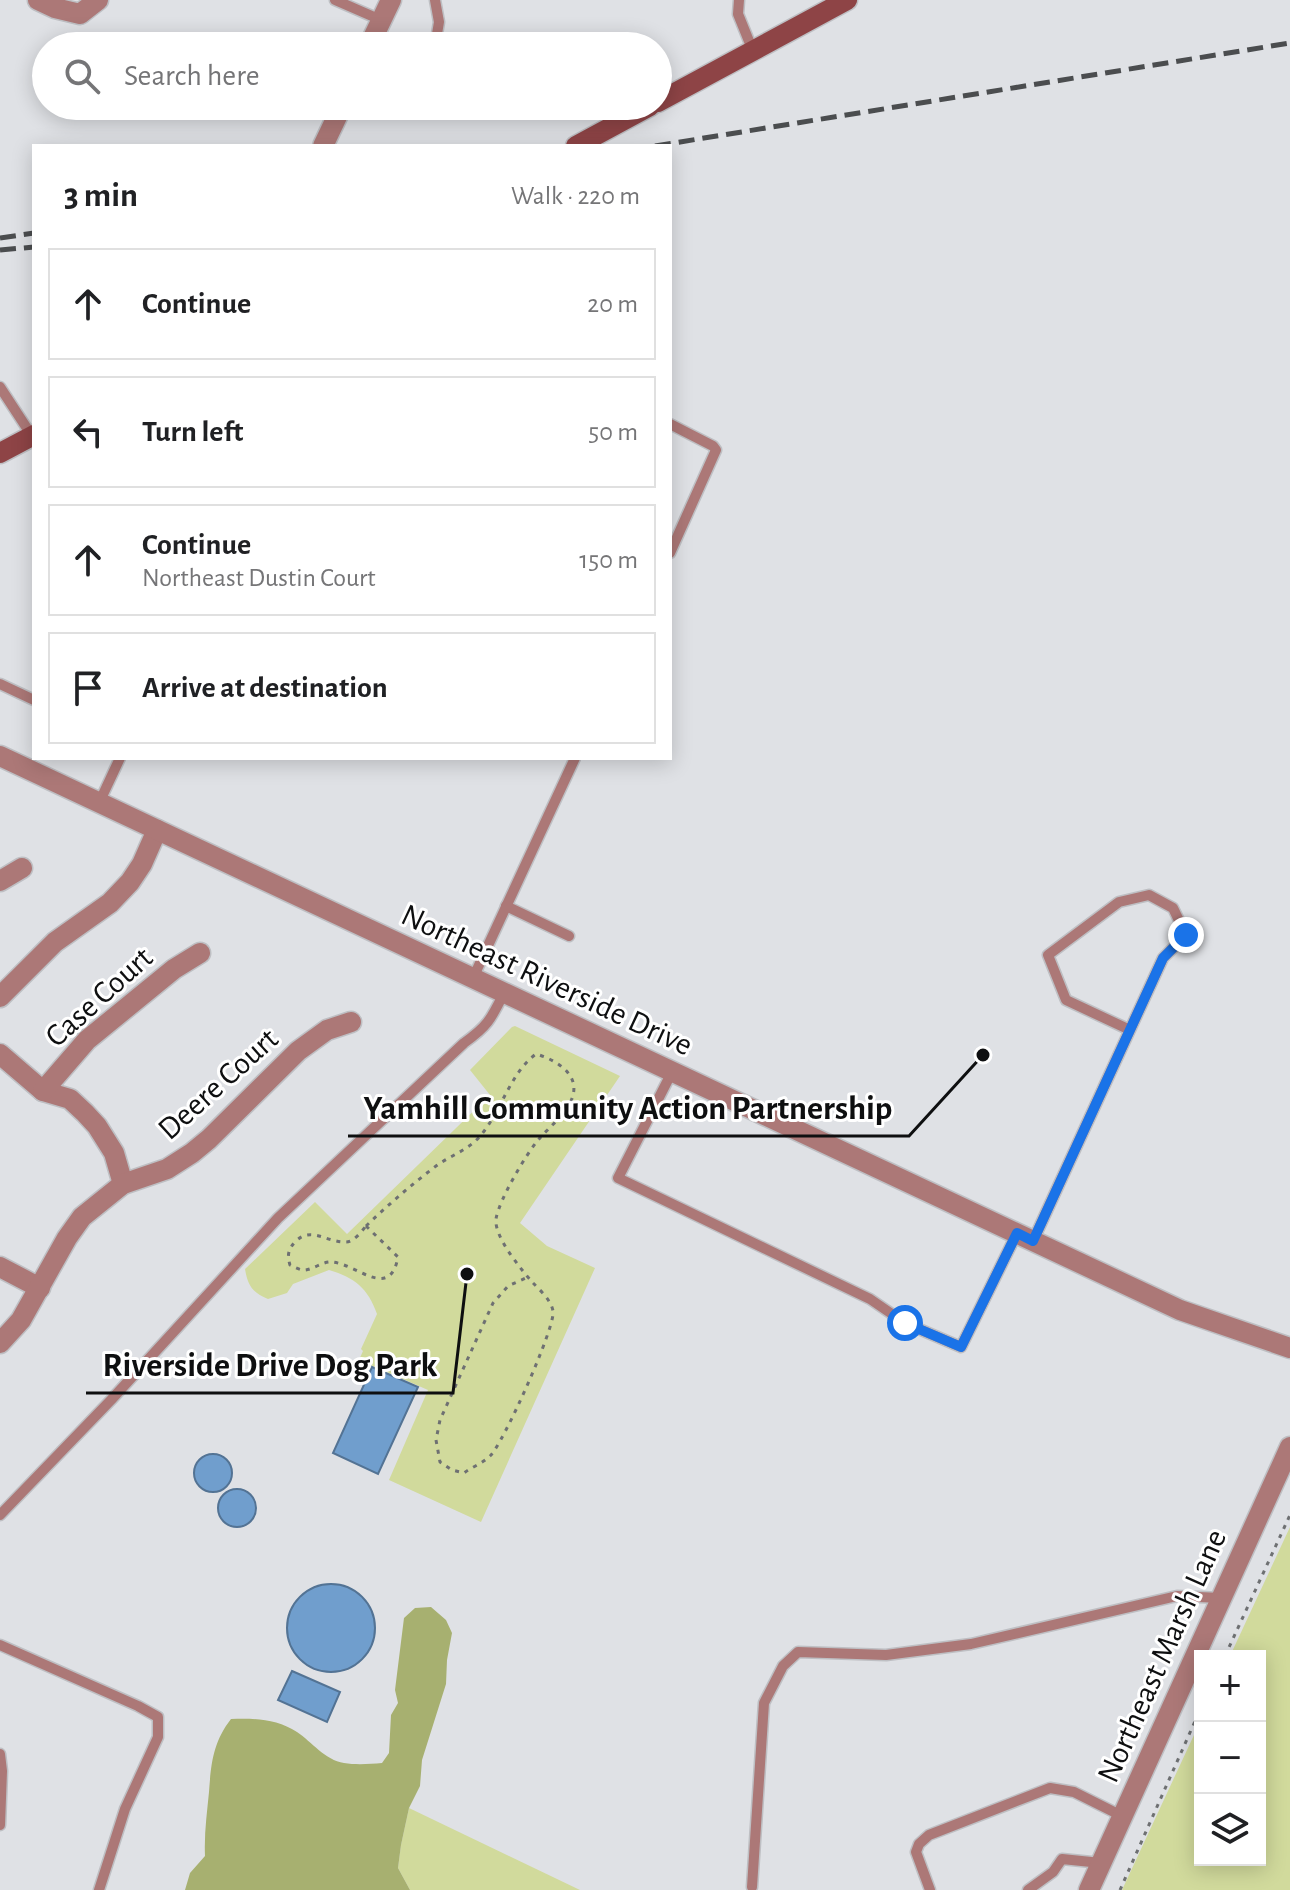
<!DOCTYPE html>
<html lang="en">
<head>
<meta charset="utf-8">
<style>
  :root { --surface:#fff; --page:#f6f6f6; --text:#202124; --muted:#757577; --line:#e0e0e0 }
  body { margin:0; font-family:"Alegreya Sans",sans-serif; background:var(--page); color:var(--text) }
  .controls { position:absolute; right:24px; bottom:24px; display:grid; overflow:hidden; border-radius:0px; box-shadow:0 4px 20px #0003 }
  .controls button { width:72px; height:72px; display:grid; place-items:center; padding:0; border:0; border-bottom:2px solid var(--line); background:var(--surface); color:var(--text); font:40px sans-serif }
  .stop { position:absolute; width:24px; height:24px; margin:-18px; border:6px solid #1a73e8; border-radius:50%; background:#fff }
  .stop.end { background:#1a73e8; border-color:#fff; box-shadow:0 2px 8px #0008 }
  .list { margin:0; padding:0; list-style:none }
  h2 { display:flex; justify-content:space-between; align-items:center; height:104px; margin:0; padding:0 32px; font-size:34px }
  h2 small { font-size:26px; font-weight:400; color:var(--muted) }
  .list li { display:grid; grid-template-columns:52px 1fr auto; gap:24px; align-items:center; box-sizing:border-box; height:112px; margin:0 16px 16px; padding:0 16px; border:2px solid var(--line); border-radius:0px }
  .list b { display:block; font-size:30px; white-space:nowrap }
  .list p { margin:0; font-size:26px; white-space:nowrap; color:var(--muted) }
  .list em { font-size:26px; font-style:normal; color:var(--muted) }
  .icon { flex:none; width:44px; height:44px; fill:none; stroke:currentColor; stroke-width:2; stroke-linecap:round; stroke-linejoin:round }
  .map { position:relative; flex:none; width:1290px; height:1890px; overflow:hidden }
  .search { position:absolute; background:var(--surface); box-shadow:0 4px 20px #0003; left:32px; top:32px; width:640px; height:88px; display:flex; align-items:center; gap:20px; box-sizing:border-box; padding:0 28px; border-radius:44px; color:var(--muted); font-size:30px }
  .panel { position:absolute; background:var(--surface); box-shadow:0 4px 20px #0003; left:32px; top:144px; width:640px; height:616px; border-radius:0px }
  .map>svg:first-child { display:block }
  .green { fill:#d1da9c }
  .forest { fill:#a7b070 }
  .water { fill:#709ecd; stroke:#537394; stroke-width:2 }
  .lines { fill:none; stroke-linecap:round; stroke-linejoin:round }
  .service-casing { stroke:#bebfc3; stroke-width:13 }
  .minor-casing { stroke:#bebfc3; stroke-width:23 }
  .tertiary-casing { stroke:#bebfc3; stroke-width:23 }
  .secondary-casing { stroke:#bebfc3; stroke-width:23 }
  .path { stroke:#6e7072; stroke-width:3; stroke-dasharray:4 6; stroke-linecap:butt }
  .service { stroke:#ac7877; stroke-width:10 }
  .minor { stroke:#ac7877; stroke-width:20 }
  .tertiary { stroke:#ac7877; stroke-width:20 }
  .secondary { stroke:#8e4446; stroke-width:20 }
  .rail { stroke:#4b4d4f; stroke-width:5; stroke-dasharray:16 8; stroke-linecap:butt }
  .route { stroke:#1a73e8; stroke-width:10 }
  .labels { text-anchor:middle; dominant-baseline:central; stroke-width:6; stroke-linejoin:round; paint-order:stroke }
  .street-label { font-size:32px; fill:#0e0f10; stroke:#fff }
  .leader { fill:none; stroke:#0e0f10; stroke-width:3 }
  .callout-dot { fill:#0e0f10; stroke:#fff; stroke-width:3 }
  .callout-label { font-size:34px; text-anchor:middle; font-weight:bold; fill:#0e0f10; stroke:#fff; stroke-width:6; stroke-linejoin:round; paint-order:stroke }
</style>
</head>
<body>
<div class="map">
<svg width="1290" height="1890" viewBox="0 0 1290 1890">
  <rect width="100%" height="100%" fill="#dfe1e5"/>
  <g class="green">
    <path d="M515 1026 620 1076 520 1223 547 1246 595 1268 481 1522 389 1480 428 1390 359 1360 363 1351 361 1349 377 1314C368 1288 355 1278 329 1270L293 1284 287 1293 268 1299C252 1292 248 1286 245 1269L315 1202 347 1234 490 1095 470 1070 512 1027Z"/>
    <polygon points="1290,1527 1290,1890 1122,1890 1200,1722 1200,1860 1260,1860 1260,1656 1230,1656"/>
    <polygon points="409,1808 580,1890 410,1890 398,1868 401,1845"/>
  </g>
  <path class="forest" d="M431 1607 446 1620 452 1633 447 1660 446 1684 422 1760 420 1786 409 1808 401 1845 398 1868 410 1890H185L190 1873 205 1856C204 1834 207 1813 209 1792 211 1764 213 1742 231 1719 254 1718 277 1719 297 1732 312 1742 325 1760 344 1763 356 1765 370 1764 382 1763L389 1753 391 1715 398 1703 395 1690 404 1618 415 1608Z"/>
  <g class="water">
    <polygon points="372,1367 418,1387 378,1474 333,1453"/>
    <circle cx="213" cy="1473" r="19"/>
    <circle cx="237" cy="1508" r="19"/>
    <circle cx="331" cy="1628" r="44"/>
    <polygon points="292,1671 340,1692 327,1722 278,1700"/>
  </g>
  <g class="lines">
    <defs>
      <g id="service">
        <polyline points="335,0 381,20"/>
        <polyline points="739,0 738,14 753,51"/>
        <polyline points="435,46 439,22 435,0"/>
        <polyline points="343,106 354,109 382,106"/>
        <polyline points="0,387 32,436"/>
        <polyline points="670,424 713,446 716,450 670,553"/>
        <polyline points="0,684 34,700"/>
        <polyline points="99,803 120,758"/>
        <polyline points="506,906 569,936"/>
        <polyline points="473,978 575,758"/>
        <polyline points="672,1072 618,1178 870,1299 905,1323 961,1347 1017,1233"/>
        <polyline points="1033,1241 1163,958 1186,935 1173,908 1149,895 1119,902 1048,955 1066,1000 1130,1030"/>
        <path d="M0 1515 111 1400 278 1218 464 1043C488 1026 491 1019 504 993"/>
        <polyline points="0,1645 138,1706 158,1717 158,1737 125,1809 99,1890"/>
        <polyline points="0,1754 2,1771 0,1825"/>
        <polyline points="752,1887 764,1703 783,1666 798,1652 886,1655 971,1644 1177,1596 1221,1598"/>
        <polyline points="930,1890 916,1852 919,1844 929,1835 1050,1788 1074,1792 1122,1816"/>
        <polyline points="1028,1890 1053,1872 1062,1859 1101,1863"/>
      </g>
      <g id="minor">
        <polyline points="38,0 55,8 80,14 98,0"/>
        <polyline points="0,881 22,868"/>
        <polyline points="0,997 55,942 110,903 130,882 142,864 157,830"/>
        <polyline points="0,1054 43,1091 70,1099 85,1113 97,1126 114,1153 123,1184"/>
        <polyline points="43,1091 87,1040 174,969 200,953"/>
        <polyline points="0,1267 40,1288"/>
        <polyline points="0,1343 21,1320 67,1238 82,1217 123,1184 167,1169 192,1153 209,1139 298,1051 327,1030 351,1022"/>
        <polyline points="1089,1890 1290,1447"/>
      </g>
      <g id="tertiary">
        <polyline points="369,46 391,0"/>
        <polyline points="323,146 342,106"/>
        <polyline points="0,756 1180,1310 1290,1348"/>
      </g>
      <g id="secondary">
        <polyline points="658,102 847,0"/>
        <polyline points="576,146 650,106"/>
        <polyline points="0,453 34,435"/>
      </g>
    </defs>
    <use href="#service" class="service-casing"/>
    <use href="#minor" class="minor-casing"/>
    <use href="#tertiary" class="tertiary-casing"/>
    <use href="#secondary" class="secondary-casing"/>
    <g class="path">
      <path d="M366 1226C388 1205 411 1185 436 1166 451 1155 469 1150 481 1135 502 1110 510 1073 536 1054 554 1059 579 1073 573 1095 569 1112 550 1126 539 1139 526 1154 499 1200 496 1219 494 1237 521 1269 532 1282 540 1290 551 1300 553 1311 556 1326 503 1444 490 1456 483 1463 472 1467 464 1473L452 1470 440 1462 436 1440 440 1420 493 1303 508 1286 528 1277"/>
      <path d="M366 1226 398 1257C390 1301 357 1264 332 1262 322 1261 312 1271 302 1270 298 1269 294 1267 290 1265 287 1255 288 1249 296 1241 311 1226 328 1243 346 1242 354 1242 361 1232 366 1226Z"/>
      <polyline points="1225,1656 1290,1515"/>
      <polyline points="1120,1890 1200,1710"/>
    </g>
    <use href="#service" class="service"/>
    <use href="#minor" class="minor"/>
    <use href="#tertiary" class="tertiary"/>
    <use href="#secondary" class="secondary"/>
    <g class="rail">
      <polyline points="655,146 1290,43"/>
      <polyline points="0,238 34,233"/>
      <polyline points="0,250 34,247"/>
    </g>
  </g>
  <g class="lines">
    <polyline class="route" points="905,1323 961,1347 1017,1233 1033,1241 1163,958 1186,935"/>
  </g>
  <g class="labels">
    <g class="street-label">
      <text transform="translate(547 980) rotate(25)">Northeast Riverside Drive</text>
      <text transform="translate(99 997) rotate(-42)">Case Court</text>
      <text transform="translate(218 1084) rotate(-42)">Deere Court</text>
      <text transform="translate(1162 1656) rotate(-66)">Northeast Marsh Lane</text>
    </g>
  </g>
  <path class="leader" d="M983 1055L909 1136H348M467 1274L453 1393H86"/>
  <g class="callout-dot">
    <circle cx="983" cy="1055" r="8"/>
    <circle cx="467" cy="1274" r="8"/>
  </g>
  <g class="callout-label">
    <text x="628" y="1119">Yamhill Community Action Partnership</text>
    <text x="270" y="1376">Riverside Drive Dog Park</text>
  </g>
</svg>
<div class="controls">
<button>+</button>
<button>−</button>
<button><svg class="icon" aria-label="layers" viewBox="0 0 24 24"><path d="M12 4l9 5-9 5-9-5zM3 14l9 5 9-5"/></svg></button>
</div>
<div class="stop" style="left:905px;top:1323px"></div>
<div class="stop end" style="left:1186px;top:935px"></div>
<div class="search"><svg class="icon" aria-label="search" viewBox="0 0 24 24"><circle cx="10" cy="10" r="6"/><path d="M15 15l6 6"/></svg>Search here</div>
<section class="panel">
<h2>3 min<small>Walk · 220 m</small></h2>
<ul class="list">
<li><svg class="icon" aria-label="ahead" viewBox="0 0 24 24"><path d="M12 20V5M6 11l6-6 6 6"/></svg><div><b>Continue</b></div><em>20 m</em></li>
<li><svg class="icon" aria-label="left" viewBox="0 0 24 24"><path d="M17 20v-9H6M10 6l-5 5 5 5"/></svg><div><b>Turn left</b></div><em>50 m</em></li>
<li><svg class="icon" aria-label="ahead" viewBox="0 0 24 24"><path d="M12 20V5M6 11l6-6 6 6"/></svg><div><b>Continue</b><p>Northeast Dustin Court</p></div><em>150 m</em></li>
<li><svg class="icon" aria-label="arrive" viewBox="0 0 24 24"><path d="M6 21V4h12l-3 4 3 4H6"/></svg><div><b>Arrive at destination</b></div></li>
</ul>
</section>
</div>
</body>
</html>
